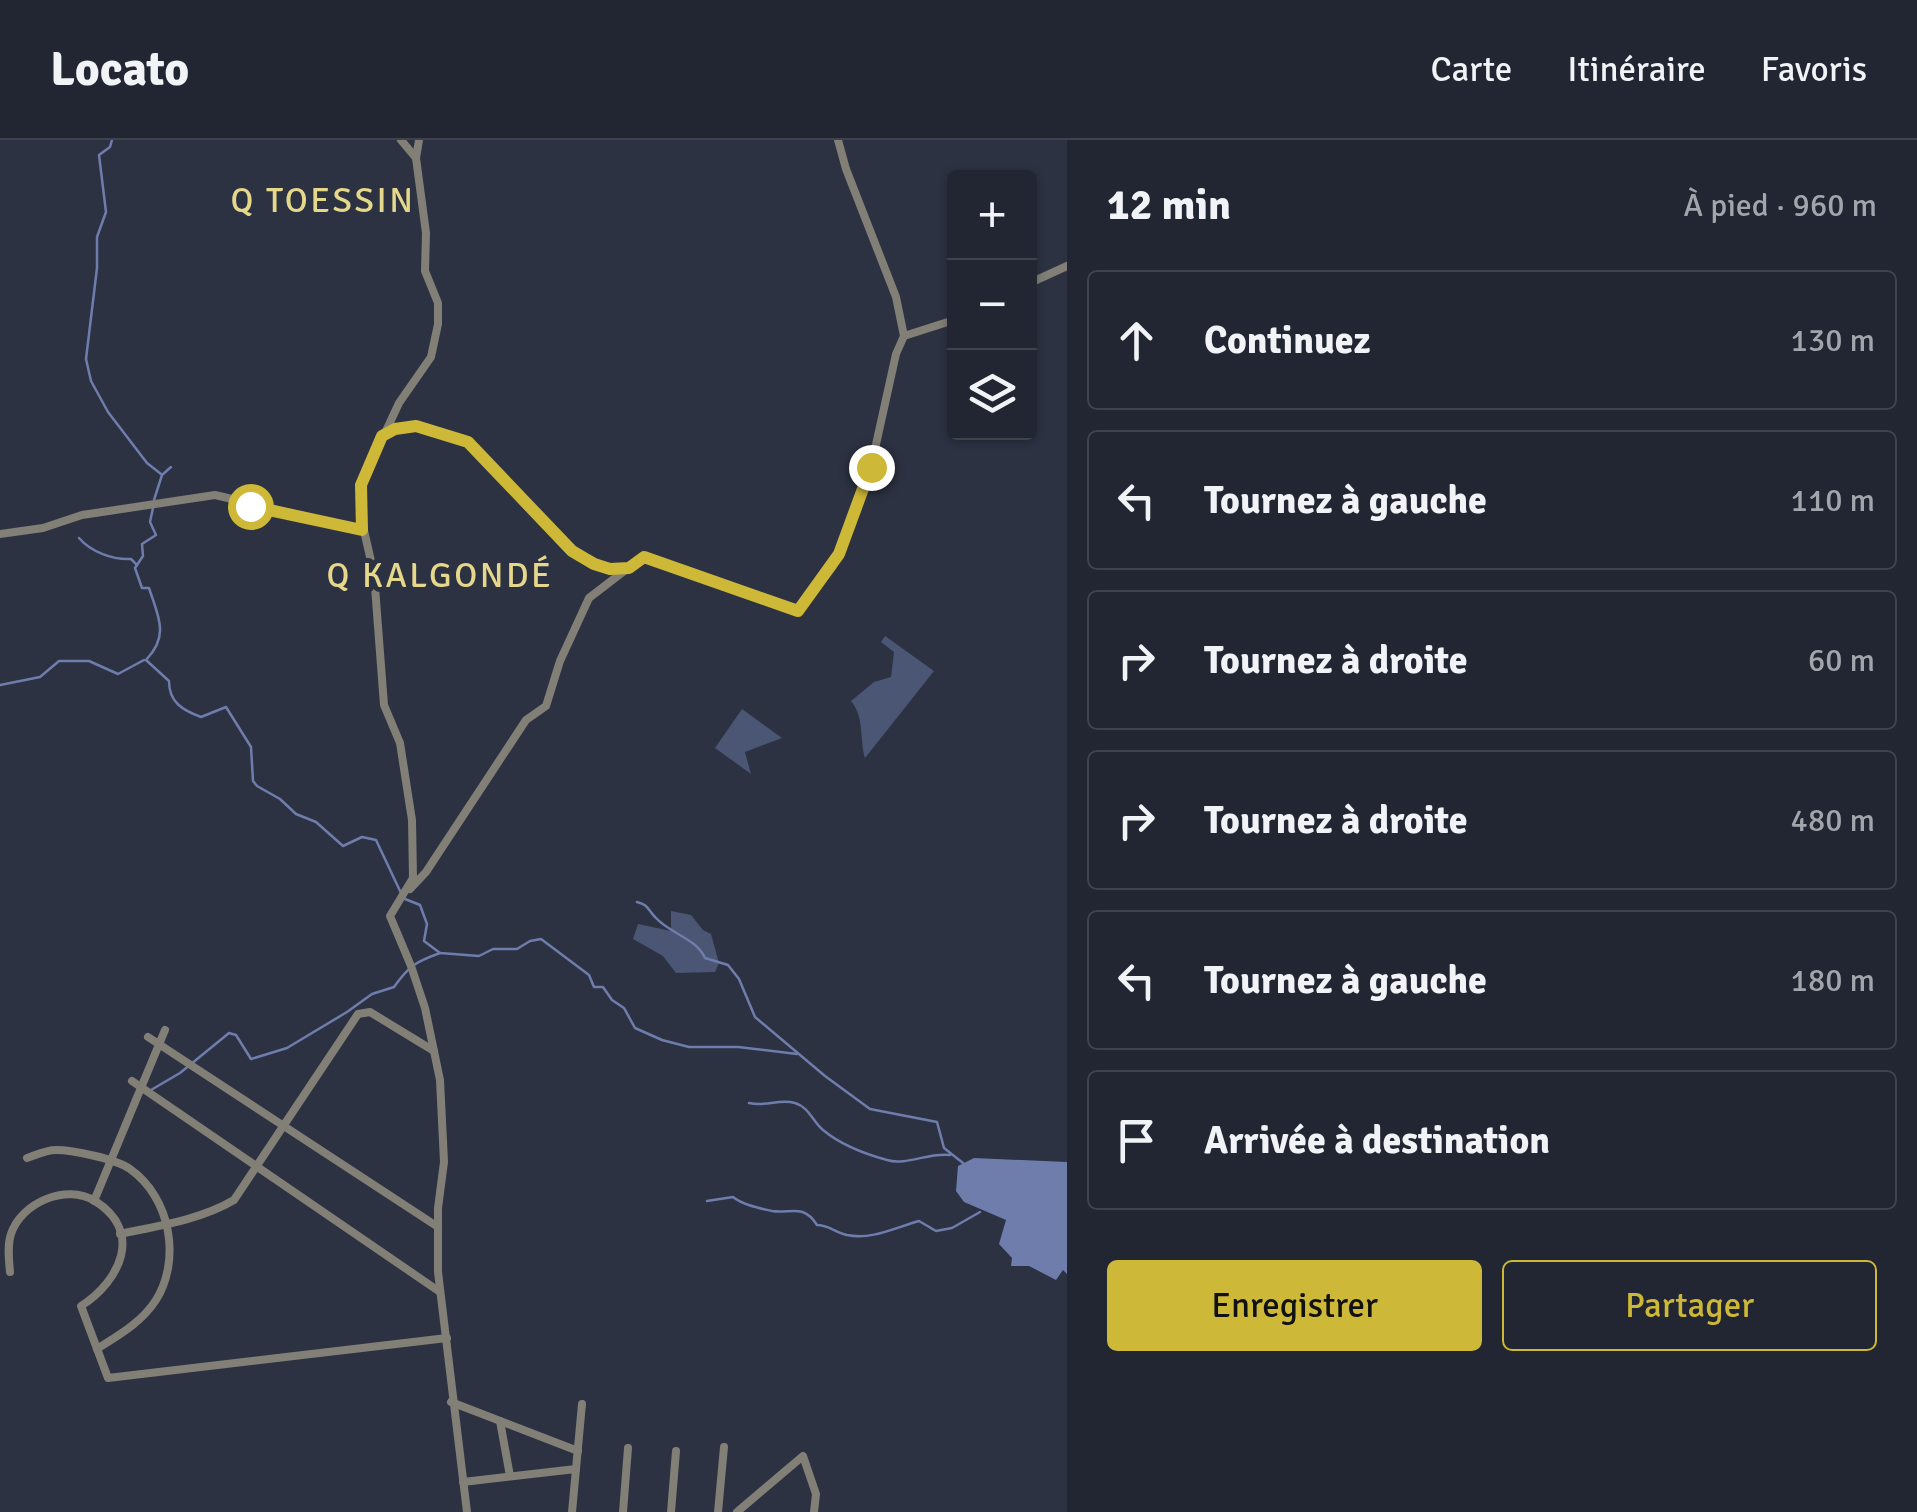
<!DOCTYPE html>
<html lang="fr">
<head>
<meta charset="utf-8">
<style>
  :root { --surface:#212632; --page:#292e3a; --text:#f1f3f6; --muted:#a2a5ac; --line:#3e434d; --accent:#ceb837 }
  body { margin:0; font-family:Signika,sans-serif; background:var(--page); color:var(--text) }
  .controls { position:absolute; right:30px; top:30px; display:grid; overflow:hidden; border-radius:10px; box-shadow:0 2px 8px #0004 }
  .controls button { width:90px; height:90px; display:grid; place-items:center; padding:0; border:0; border-bottom:2px solid var(--line); background:var(--surface); color:var(--text); font:50px sans-serif }
  .stop { position:absolute; width:30px; height:30px; margin:-22px; border:8px solid #ceb837; border-radius:50%; background:#fff }
  .stop.end { background:#ceb837; border-color:#fff; box-shadow:0 2px 10px #0008 }
  .list { margin:0; padding:0; list-style:none }
  h2 { display:flex; justify-content:space-between; align-items:center; height:130px; margin:0; padding:0 40px; font-size:42px }
  h2 small { font-size:32px; font-weight:400; color:var(--muted) }
  .list li { display:grid; grid-template-columns:65px 1fr auto; gap:30px; align-items:center; box-sizing:border-box; height:140px; margin:0 20px 20px; padding:0 20px; border:2px solid var(--line); border-radius:10px }
  .list b { display:block; font-size:38px; white-space:nowrap }
  .list em { font-size:32px; font-style:normal; color:var(--muted) }
  .actions { display:flex; gap:20px; padding:30px 40px }
  .actions a { flex:1; padding:22px 0; border:2px solid var(--accent); border-radius:10px; text-align:center; font-size:35px; color:var(--accent) }
  .actions .main { background:var(--accent); color:#111 }
  .icon { flex:none; width:55px; height:55px; fill:none; stroke:currentColor; stroke-width:2; stroke-linecap:round; stroke-linejoin:round }
  .map { position:relative; flex:none; width:1067px; height:1372px; overflow:hidden }
  header { display:flex; align-items:center; gap:60px; box-sizing:border-box; height:140px; padding:0 50px; background:var(--surface); border-bottom:2px solid var(--line) }
  header strong { font-size:48px }
  nav { display:flex; gap:55px; margin-inline-start:auto; font-size:35px }
  main { display:flex }
  aside { flex:1; background:var(--surface) }
  .map>svg:first-child { display:block }
  .green { fill:#4b5574 }
  .water { fill:#6e7dab }
  .lines { fill:none; stroke-linecap:round; stroke-linejoin:round }
  .stream { stroke:#6e7dab; stroke-width:2.5 }
  .street { stroke:#817f76; stroke-width:8 }
  .route { stroke:#ceb837; stroke-width:12 }
  .labels { text-anchor:middle; dominant-baseline:central; stroke-width:10; stroke-linejoin:round; paint-order:stroke }
  .quarter-label { font-size:35px; letter-spacing:2.5px; fill:#e6d88a; stroke:#2c3242 }
</style>
</head>
<body>
<header>
<strong>Locato</strong>
<nav><a>Carte</a><a>Itinéraire</a><a>Favoris</a></nav>
</header>
<main>
<div class="map">
<svg width="1067" height="1372" viewBox="0 0 1067 1372">
  <rect width="100%" height="100%" fill="#2c3242"/>
  <g class="green">
    <path d="M885 496 934 531 865 618C859 598 865 578 851 561L874 542 891 537 894 512 881 502Z"/>
    <polygon points="742,569 782,598 745,612 751,634 715,608"/>
    <polygon points="671,771 691,775 703,790 711,794 719,823 715,832 676,833 663,816 633,799 638,784 671,791"/>
  </g>
  <polygon class="water" points="974,1018 1067,1022 1067,1134 1063,1130 1056,1140 1029,1126 1011,1126 1012,1118 999,1104 1006,1080 964,1062 956,1051 958,1026"/>
  <g class="lines">
    <g class="stream">
      <polyline points="112,0 110,7 99,15 106,72 97,97 97,128 86,219 91,241 108,272 147,323 161,334"/>
      <polyline points="154,360 162,335 171,327"/>
      <path d="M153 368 150 382 156 395 142 404 143 416 135 428 142 448H149C158 476 170 495 146 520L169 541C169 562 182 570 201 577L226 567 251 607 253 641 257 646 280 659 296 674 316 682 343 706 362 697 376 700 401 753"/>
      <path d="M79 398C91 412 113 420 131 419L137 425"/>
      <polyline points="0,545 40,537 59,521 89,521 118,534 144,520"/>
      <polyline points="405,759 420,765 427,784 424,801 440,813 479,816 493,809 517,809 530,801 541,799 589,835 594,847 603,847 612,860 624,868 635,888 662,900 689,907 738,907 797,914"/>
      <path d="M637 762C649 765 647 769 655 777 670 794 696 798 705 818L728 825 739 839 755 877 825 936 870 969 937 982 944 1008 963 1023"/>
      <path d="M151 950 180 933 229 893 236 895 251 919 287 908 347 872 372 854 394 847C409 826 415 822 440 813"/>
      <path d="M749 963C769 967 779 958 795 963 809 967 813 982 823 990 841 1005 865 1014 887 1020 906 1026 929 1012 950 1015"/>
      <path d="M707 1061 733 1057C743 1065 759 1068 772 1071 790 1074 803 1063 817 1085 829 1085 834 1092 847 1095 872 1100 894 1088 919 1081L936 1091 952 1088 980 1072"/>
    </g>
    <g class="street">
      <polyline points="401,0 416,18 426,93 425,131 438,163 438,184 431,217 399,263 361,345 362,382 374,434 384,565 400,603 412,680 413,738 390,776 411,826 425,868 440,940 444,1022 438,1068 438,1132 467,1372"/>
      <polyline points="416,18 419,0"/>
      <polyline points="1030,143 1067,126"/>
      <polyline points="904,196 954,180"/>
      <polyline points="381,297 395,289 416,286 469,302 572,411 610,429 629,428 644,417 799,471 833,426 853,379 871,327 896,214 904,196 896,157 846,29 838,0"/>
      <polyline points="0,394 43,388 82,375 215,355 363,390"/>
      <polyline points="410,749 426,732 526,580 546,566 560,521 589,458 628,428"/>
      <polyline points="148,897 438,1087"/>
      <polyline points="132,941 440,1152"/>
      <path d="M27 1018C36 1015 46 1010 56 1010 73 1010 116 1019 130 1029 171 1058 181 1120 156 1160 141 1183 119 1195 97 1209"/>
      <polyline points="94,1061 165,890"/>
      <path d="M120 1094C157 1086 200 1080 234 1060L358 874 370 872 434 911"/>
      <path d="M10 1132C9 1120 7 1106 11 1094 21 1063 66 1043 95 1061 144 1092 120 1141 81 1166L108 1238 447 1198"/>
      <polyline points="451,1262 578,1311"/>
      <polyline points="500,1281 510,1336"/>
      <polyline points="463,1342 576,1329"/>
      <polyline points="572,1372 582,1264"/>
      <polyline points="623,1372 628,1308"/>
      <polyline points="671,1372 676,1311"/>
      <polyline points="718,1372 724,1307"/>
      <polyline points="737,1372 803,1316 816,1354 814,1372"/>
    </g>
  </g>
  <g class="lines">
    <polyline class="route" points="250,366 362,390 361,345 382,296 395,289 416,286 468,302 572,411 594,424 610,429 629,428 644,417 798,471 839,414 871,327"/>
  </g>
  <g class="labels">
    <g class="quarter-label">
      <text x="323" y="60">Q TOESSIN</text>
      <text x="440" y="435">Q KALGONDÉ</text>
    </g>
  </g>
</svg>
<div class="controls">
<button>+</button>
<button>−</button>
<button><svg class="icon" aria-label="layers" viewBox="0 0 24 24"><path d="M12 4l9 5-9 5-9-5zM3 14l9 5 9-5"/></svg></button>
</div>
<div class="stop" style="left:250px;top:366px"></div>
<div class="stop end" style="left:871px;top:327px"></div>
</div>
<aside>
<h2>12 min<small>À pied · 960 m</small></h2>
<ul class="list">
<li><svg class="icon" aria-label="ahead" viewBox="0 0 24 24"><path d="M12 20V5M6 11l6-6 6 6"/></svg><div><b>Continuez</b></div><em>130 m</em></li>
<li><svg class="icon" aria-label="left" viewBox="0 0 24 24"><path d="M17 20v-9H6M10 6l-5 5 5 5"/></svg><div><b>Tournez à gauche</b></div><em>110 m</em></li>
<li><svg class="icon" aria-label="right" viewBox="0 0 24 24"><path d="M7 20v-9h11M14 6l5 5-5 5"/></svg><div><b>Tournez à droite</b></div><em>60 m</em></li>
<li><svg class="icon" aria-label="right" viewBox="0 0 24 24"><path d="M7 20v-9h11M14 6l5 5-5 5"/></svg><div><b>Tournez à droite</b></div><em>480 m</em></li>
<li><svg class="icon" aria-label="left" viewBox="0 0 24 24"><path d="M17 20v-9H6M10 6l-5 5 5 5"/></svg><div><b>Tournez à gauche</b></div><em>180 m</em></li>
<li><svg class="icon" aria-label="arrive" viewBox="0 0 24 24"><path d="M6 21V4h12l-3 4 3 4H6"/></svg><div><b>Arrivée à destination</b></div></li>
</ul>
<div class="actions"><a class="main">Enregistrer</a><a>Partager</a></div>
</aside>
</main>
</body>
</html>
